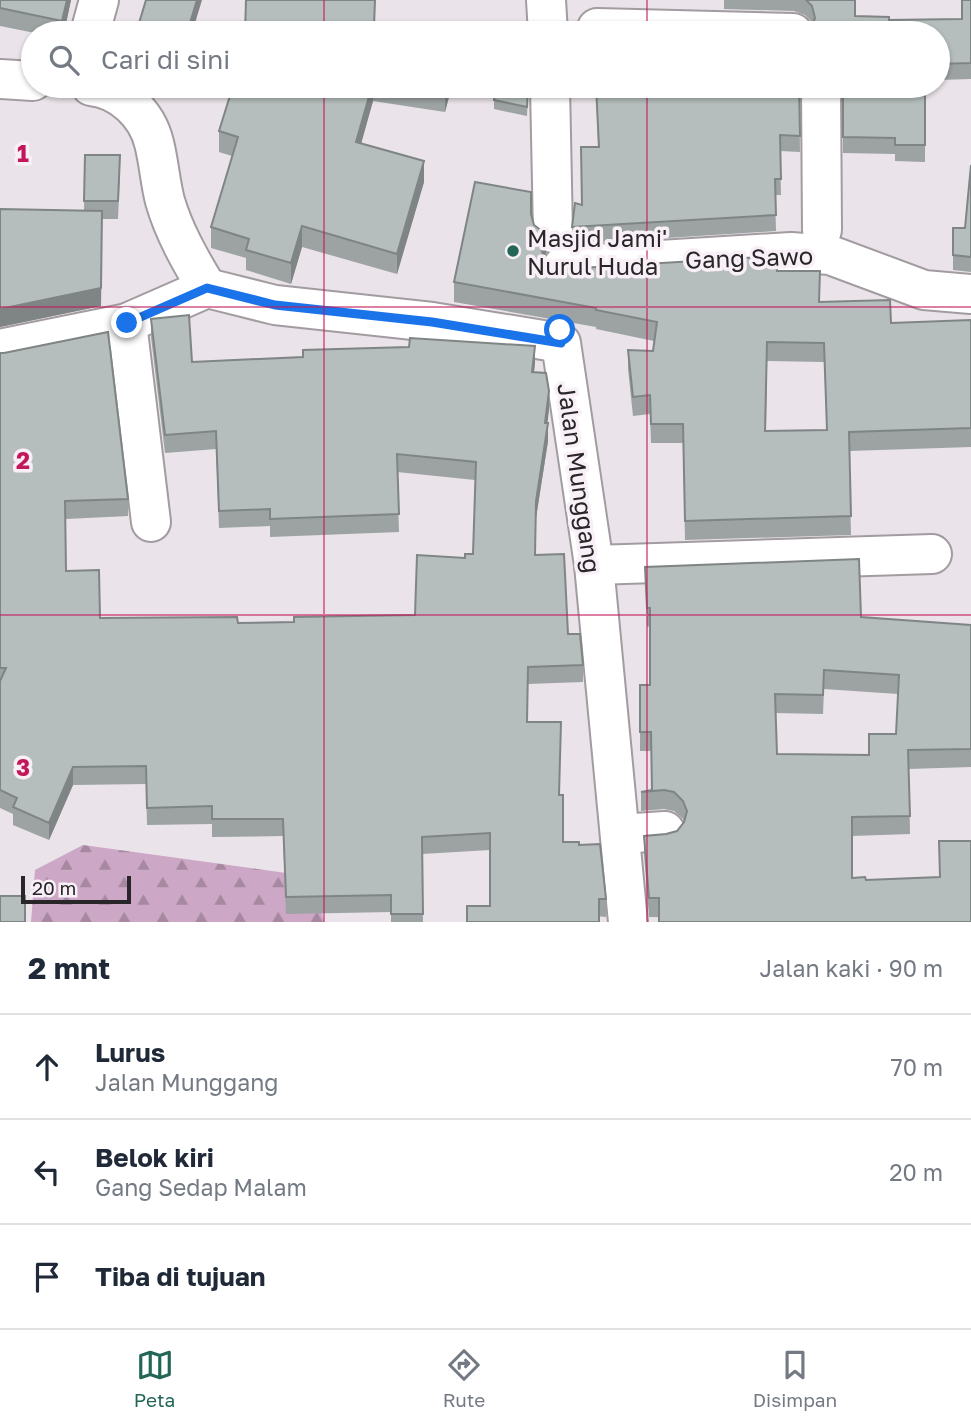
<!DOCTYPE html>
<html lang="id">
<head>
<meta charset="utf-8">
<style>
  :root { --surface:#fff; --page:#f6f6f7; --text:#1f2937; --muted:#747a83; --line:#e0e1e3; --accent:#236657 }
  body { margin:0; font-family:"Golos Text",sans-serif; background:var(--page); color:var(--text) }
  .scale { position:absolute; left:21px; bottom:18px; width:110px; box-sizing:border-box; padding-left:7px; border:4px solid #282628; border-top:0; font-size:19px; line-height:24px; white-space:nowrap; color:#282628; -webkit-text-stroke:5px #f8f0f6; paint-order:stroke }
  .stop { position:absolute; width:21px; height:21px; margin:-16px; border:5px solid #1a73e8; border-radius:50%; background:#fff }
  .stop.end { background:#1a73e8; border-color:#fff; box-shadow:0 2px 7px #0008 }
  .list { margin:0; padding:0; list-style:none }
  h2 { display:flex; justify-content:space-between; align-items:center; height:91px; margin:0; padding:0 28px; font-size:30px }
  h2 small { font-size:23px; font-weight:400; color:var(--muted) }
  .list li { display:grid; grid-template-columns:46px 1fr auto; gap:21px; align-items:center; box-sizing:border-box; height:105px; padding:0 28px; border-top:2px solid var(--line) }
  .list b { display:block; font-size:26px; white-space:nowrap }
  .list p { margin:0; font-size:23px; white-space:nowrap; color:var(--muted) }
  .list em { font-size:23px; font-style:normal; color:var(--muted) }
  .icon { flex:none; width:38px; height:38px; fill:none; stroke:currentColor; stroke-width:2; stroke-linecap:round; stroke-linejoin:round }
  .map { position:relative; flex:none; width:971px; height:922px; overflow:hidden }
  .search { position:absolute; background:var(--surface); box-shadow:0 2px 5px #0004; left:21px; right:21px; top:21px; height:77px; display:flex; align-items:center; gap:18px; box-sizing:border-box; padding:0 24px; border-radius:38px; color:var(--muted); font-size:26px }
  .sheet { height:406px; background:var(--surface) }
  nav { display:flex; justify-content:space-around; align-items:center; box-sizing:border-box; height:98px; border-top:2px solid var(--line); background:var(--surface); font-size:19px; color:var(--muted) }
  nav a { display:grid; justify-items:center; gap:4px }
  nav .on { color:var(--accent) }
  .map>svg:first-child { display:block }
  .forest { fill:url(#forest-firs) }
  .lines { fill:none; stroke-linecap:round; stroke-linejoin:round }
  .minor-casing { stroke:#a29ca1; stroke-width:42 }
  .minor { stroke:#fff; stroke-width:38 }
  .wall { fill:#9ca3a2; fill-rule:evenodd }
  .shaded-wall { fill:#7f8584 }
  .building { fill:#b5bebc; stroke:#7f8584; stroke-width:2; fill-rule:evenodd }
  .route { stroke:#1a73e8; stroke-width:9 }
  .grid { fill:none; stroke:#c2185b; stroke-width:2; stroke-opacity:0.55 }
  .poi-dot { fill:#236657; stroke:#f8f0f6; stroke-width:2.5 }
  .labels { text-anchor:middle; dominant-baseline:central; stroke-width:7; stroke-linejoin:round; paint-order:stroke }
  .poi-label { font-size:24px; fill:#282628; stroke:#f8f0f6; text-anchor:start }
  .street-label { font-size:24px; fill:#282628; stroke:#f8f0f6 }
  .grid-label { font-size:23px; text-anchor:middle; font-weight:bold; fill:#c2185b; stroke:#f8f0f6; stroke-width:7; stroke-linejoin:round; paint-order:stroke }
</style>
</head>
<body>
<div class="map">
<svg width="971" height="922" viewBox="0 0 971 922">
  <defs>
    <pattern id="forest-firs" width="22" height="20" patternUnits="userSpaceOnUse" patternTransform="scale(1.75)"><rect width="22" height="20" fill="#cda7c6"/><path d="M5 1l3.5 6h-7zM16 11l3.5 6h-7z" fill="#a688a1"/></pattern>
  </defs>
  <rect width="100%" height="100%" fill="#eae3e9"/>
  <polygon class="forest" points="83,845 315,877 324,922 31,922 35,870"/>
  <g class="lines">
    <defs>
      <g id="minor">
        <polyline points="546,0 548,33"/>
        <polyline points="597,28 793,33"/>
        <polyline points="90,33 99,0"/>
        <polyline points="0,79 33,81"/>
        <path d="M91 86C121 89 147 114 154 143 159 162 160 182 165 201 174 232 190 260 207 288L275 305 432 322 561 343 594 565 628 922"/>
        <polyline points="550,86 553,233"/>
        <polyline points="821,86 822,230"/>
        <polyline points="563,266 791,252 830,255 924,290 971,294"/>
        <polyline points="127,323 151,522"/>
        <polyline points="0,349 127,323 207,288"/>
        <polyline points="594,565 932,554"/>
        <polyline points="620,834 665,831"/>
      </g>
    </defs>
    <use href="#minor" class="minor-casing"/>
    <use href="#minor" class="minor"/>
  </g>
  <g class="wall">
    <polygon points="0,0 71,0 64,33 35,33 0,26"/>
    <polygon points="724,0 855,0 855,16 889,20 962,19 971,0 971,79 938,80 938,33 811,29 812,25 812,22 805,15 794,11 724,9"/>
    <polygon points="233,86 452,86 445,112 373,101 361,143 424,182 397,274 302,247 291,284 246,270 246,258 211,248 211,227 232,156 219,152 219,131"/>
    <polygon points="528,86 527,116 494,109 494,100"/>
    <polygon points="596,86 799,86 800,152 780,151 781,195 775,195 776,231 572,244 572,227 582,205 598,147"/>
    <polygon points="843,86 925,86 925,162 895,161 895,154 843,153"/>
    <polygon points="85,155 120,173 118,219 102,219 101,306 0,327 0,209 84,211"/>
    <polygon points="971,165 971,272 953,270 953,255 965,228"/>
    <path d="M531 214 534 225 546 253 545 259 554 267 564 269 777 271 819 302 891 323 971 320V447L849 451 851 535 685 540 683 443H651L650 414 633 416 628 369V350L653 351 654 341 596 329V327L454 302V282ZM767 361 824 362 827 430 766 431Z"/>
    <polygon points="151,319 192,362 535,363 534,372 549,409 547,423 548,441 536,518 536,555 568,634 583,665 583,682 528,684 527,722 560,795 563,842 579,845 606,899 606,917 490,906 490,850 422,854 423,922 391,922 391,912 286,914 283,836 212,837 212,824 147,825 146,784 73,785 49,840 13,825 13,814 0,808 0,353 128,499 128,516 66,519 66,571 100,618 238,623 294,622 415,615 465,558 473,554 475,480 397,472 399,532 270,537 270,526 219,528 216,449 165,453 151,337"/>
    <path d="M645 567 861 617 971 625V767L909 769 910 834 852 836V878L866 880 971 922 649 917 644 854V836L666 834 677 831 684 822 683 819 674 811 664 809 641 811V792L652 790 651 751H640V685H650V626L647 627ZM824 689 898 694 896 734 869 755 777 754 775 713 823 714Z"/>
  </g>
  <g class="shaded-wall">
    <polygon points="67,0 71,0 64,33 62,33 62,21"/>
    <polygon points="197,0 202,0 192,33 187,33"/>
    <polygon points="372,86 373,86 373,101 356,162 356,142"/>
    <polygon points="446,86 452,86 445,112 445,91"/>
    <polygon points="424,161 424,182 397,274 397,254"/>
    <polygon points="102,211 101,306 0,327 0,309"/>
    <polygon points="302,226 302,247 291,284 291,263"/>
    <polygon points="546,234 546,253 541,268 541,249"/>
    <polygon points="535,346 535,363 532,389 532,372"/>
    <polygon points="549,391 549,409 546,437 548,423 548,441 536,518 536,501"/>
    <polygon points="73,767 73,785 49,840 49,823"/>
  </g>
  <g class="building">
    <polygon points="0,0 67,0 62,21 0,8"/>
    <polygon points="146,0 197,0 187,33 136,33"/>
    <polygon points="246,0 375,0 374,26 422,33 245,33"/>
    <polygon points="806,0 855,0 855,16 889,17 889,20 962,19 962,0 971,0 971,63 938,64 938,33 806,33 811,29 815,18 812,6"/>
    <polygon points="233,86 372,86 356,142 424,161 397,254 302,226 291,263 246,250 249,239 211,227 238,137 219,131"/>
    <polygon points="408,86 446,86 445,91"/>
    <polygon points="497,86 528,86 527,107 494,100"/>
    <polygon points="596,86 799,86 800,136 780,135 781,179 775,179 776,215 572,227 575,203 582,205 581,147 599,147"/>
    <polygon points="843,86 925,86 925,145 895,145 895,138 843,137"/>
    <polygon points="85,155 120,155 118,201 84,201"/>
    <polygon points="971,165 971,257 953,255 953,228 965,228"/>
    <path d="M475 182 531 192V214L534 225 546 234 541 249 545 259 554 267 564 269 777 256V271H820L819 302 890 300 891 323 971 320V428L849 432 851 516 685 521 683 424H651L650 395 633 397 628 350 653 351 657 322 596 310V308L454 282ZM767 342 824 343 827 430 765 431Z"/>
    <polygon points="0,209 102,211 101,288 0,309"/>
    <polygon points="189,315 192,362 303,357 303,350 409,347 410,338 535,346 532,372 546,373 549,391 545,423 548,423 536,501 535,555 564,554 568,634 580,634 583,665 528,667 527,722 561,722 559,795 563,795 563,842 579,842 579,845 600,844 606,899 599,899 599,922 467,922 467,906 490,906 490,833 422,837 423,914 391,914 391,895 286,897 283,819 212,819 212,806 147,808 146,766 73,767 49,823 13,807 17,798 0,790 0,681 6,668 0,668 0,353 4,353 108,332 128,499 65,501 66,571 99,570 100,618 237,617 238,623 294,622 294,617 415,615 417,555 465,558 465,554 473,554 476,462 397,454 399,514 270,519 270,509 219,511 216,431 165,435 151,319"/>
    <path d="M859 559 861 617 971 625V749L908 750 910 816 852 817V878L865 877 866 880 940 877 939 841H971V922H659V898H649L644 836 666 834 677 831 684 822 687 811 683 801 674 792 664 790 641 792 652 790 651 732H640V685H650V608H647L645 567ZM824 670 899 675 896 734H869V755L777 754 775 694 823 695Z"/>
    <rect x="0" y="896" width="25" height="26"/>
  </g>
  <g class="lines">
    <polyline class="route" points="127,323 207,288 275,305 432,322 561,343 560,330"/>
  </g>
  <path class="grid" d="M324 0V33M647 0V33M324 86V922M647 86V922M0 307H971M0 615H971"/>
  <circle class="poi-dot" cx="513" cy="251" r="7"/>
  <g class="labels">
    <g class="poi-label">
      <text x="527" y="237">Masjid Jami'<tspan x="527" dy="28">Nurul Huda</tspan></text>
    </g>
    <g class="street-label">
      <text transform="translate(749 257) rotate(-2)">Gang Sawo</text>
      <text transform="translate(580 478) rotate(82)">Jalan Munggang</text>
    </g>
  </g>
  <g class="grid-label">
    <text x="23" y="162">1</text>
    <text x="23" y="469">2</text>
    <text x="23" y="776">3</text>
  </g>
</svg>
<div class="scale">20 m</div>
<div class="stop" style="left:560px;top:330px"></div>
<div class="stop end" style="left:127px;top:323px"></div>
<div class="search"><svg class="icon" aria-label="search" viewBox="0 0 24 24"><circle cx="10" cy="10" r="6"/><path d="M15 15l6 6"/></svg>Cari di sini</div>
</div>
<section class="sheet">
<h2>2 mnt<small>Jalan kaki · 90 m</small></h2>
<ul class="list">
<li><svg class="icon" aria-label="ahead" viewBox="0 0 24 24"><path d="M12 20V5M6 11l6-6 6 6"/></svg><div><b>Lurus</b><p>Jalan Munggang</p></div><em>70 m</em></li>
<li><svg class="icon" aria-label="left" viewBox="0 0 24 24"><path d="M17 20v-9H6M10 6l-5 5 5 5"/></svg><div><b>Belok kiri</b><p>Gang Sedap Malam</p></div><em>20 m</em></li>
<li><svg class="icon" aria-label="arrive" viewBox="0 0 24 24"><path d="M6 21V4h12l-3 4 3 4H6"/></svg><div><b>Tiba di tujuan</b></div></li>
</ul>
</section>
<nav>
<a class="on"><svg class="icon" aria-label="map" viewBox="0 0 24 24"><path d="M3 6l6-2 6 2 6-2v14l-6 2-6-2-6 2zM9 4v14M15 6v14"/></svg>Peta</a>
<a><svg class="icon" aria-label="directions" viewBox="0 0 24 24"><path d="M12 3l9 9-9 9-9-9zM9 14v-3h6M13 9l2 2-2 2"/></svg>Rute</a>
<a><svg class="icon" aria-label="saved" viewBox="0 0 24 24"><path d="M7 4h10v16l-5-4-5 4z"/></svg>Disimpan</a>
</nav>
</body>
</html>
